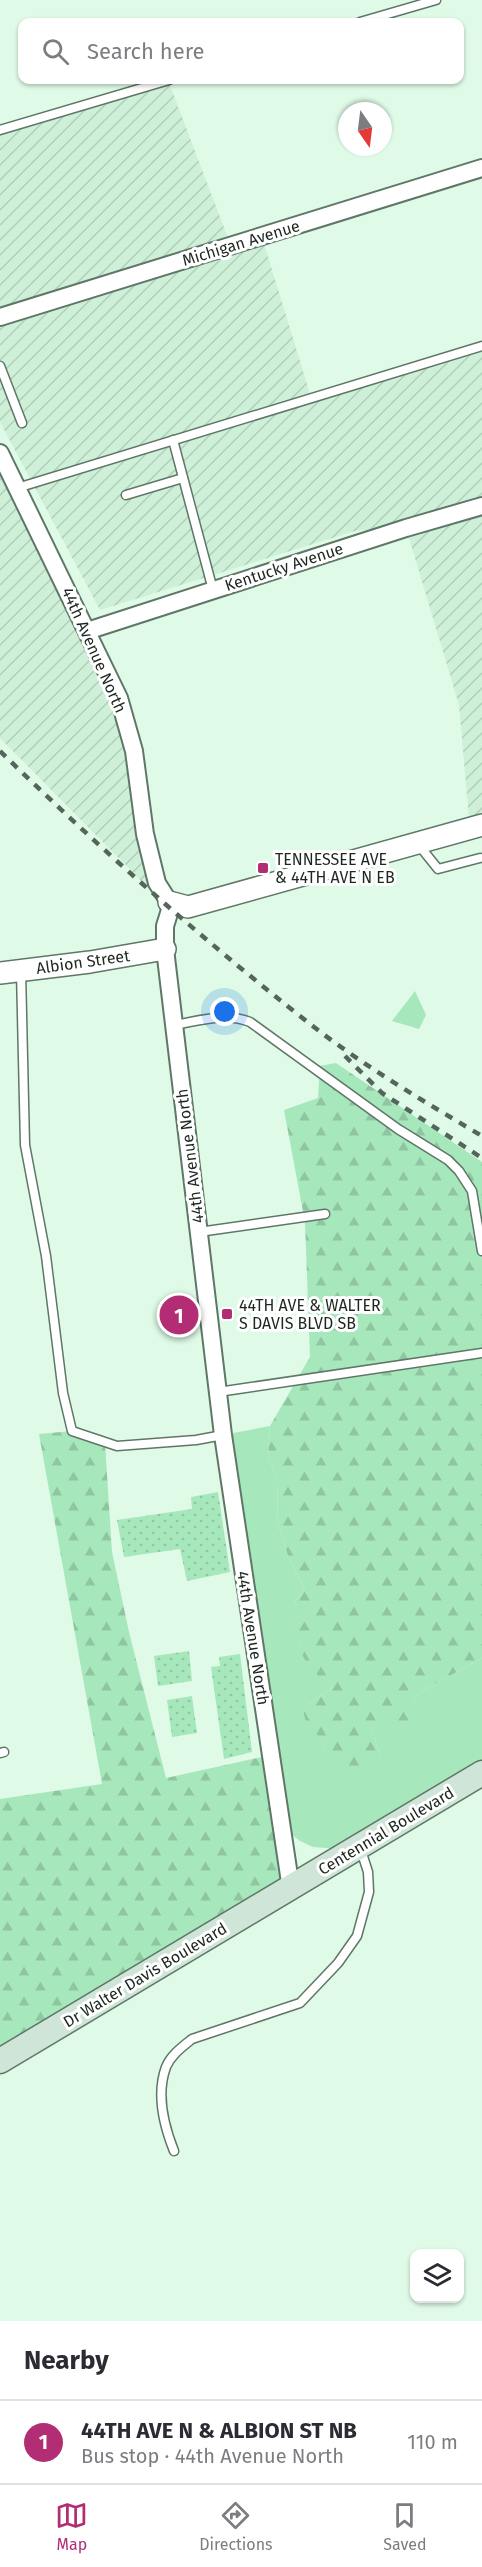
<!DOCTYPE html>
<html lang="en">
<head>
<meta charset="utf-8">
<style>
  :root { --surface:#fff; --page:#f2f2f3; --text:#2b2b33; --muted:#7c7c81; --line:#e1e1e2; --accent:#b22d73 }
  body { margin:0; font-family:"Fira Sans",sans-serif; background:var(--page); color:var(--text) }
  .controls { position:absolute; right:18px; bottom:18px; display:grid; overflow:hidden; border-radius:12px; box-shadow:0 2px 4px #0004 }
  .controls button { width:54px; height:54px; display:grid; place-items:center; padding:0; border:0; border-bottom:2px solid var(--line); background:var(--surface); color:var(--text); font:30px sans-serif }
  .compass { position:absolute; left:338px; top:102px; width:54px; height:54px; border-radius:50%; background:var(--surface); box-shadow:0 2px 4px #0004; rotate:166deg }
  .you { position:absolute; left:225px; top:1012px; width:21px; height:21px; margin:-15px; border:4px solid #fff; border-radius:50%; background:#1a73e8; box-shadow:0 0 0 9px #1a73e833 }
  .badge { display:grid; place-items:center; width:39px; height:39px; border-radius:50%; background:var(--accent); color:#fff; font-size:20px; font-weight:700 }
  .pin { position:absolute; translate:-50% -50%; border:3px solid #fff; box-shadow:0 2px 6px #0006 }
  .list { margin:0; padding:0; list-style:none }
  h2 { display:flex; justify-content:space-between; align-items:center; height:78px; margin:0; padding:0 24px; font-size:26px }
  h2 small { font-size:20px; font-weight:400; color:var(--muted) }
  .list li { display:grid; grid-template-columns:39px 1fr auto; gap:18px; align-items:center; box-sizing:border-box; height:84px; padding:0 24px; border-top:2px solid var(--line) }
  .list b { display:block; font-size:22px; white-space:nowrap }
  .list p { margin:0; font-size:20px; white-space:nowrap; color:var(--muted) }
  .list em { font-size:20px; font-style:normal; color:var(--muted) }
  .icon { flex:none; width:33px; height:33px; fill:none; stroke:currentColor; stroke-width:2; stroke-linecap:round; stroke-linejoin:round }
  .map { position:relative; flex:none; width:482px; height:2321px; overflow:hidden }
  .search { position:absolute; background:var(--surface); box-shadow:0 2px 4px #0004; left:18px; right:18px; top:18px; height:66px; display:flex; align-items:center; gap:15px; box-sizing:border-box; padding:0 21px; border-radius:12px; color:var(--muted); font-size:22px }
  .sheet { height:162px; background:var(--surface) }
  nav { display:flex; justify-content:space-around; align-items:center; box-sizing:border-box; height:84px; border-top:2px solid var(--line); background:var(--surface); font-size:16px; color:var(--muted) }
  nav a { display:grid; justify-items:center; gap:3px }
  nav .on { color:var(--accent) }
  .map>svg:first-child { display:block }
  .industrial { fill:url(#industrial-furrows) }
  .green { fill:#a7e7bc }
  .forest { fill:url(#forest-firs) }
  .garden { fill:url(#garden-dots) }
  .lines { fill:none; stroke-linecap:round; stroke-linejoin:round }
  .service-casing { stroke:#5f7766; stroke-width:11 }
  .minor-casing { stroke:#5f7766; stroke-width:20 }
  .tertiary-casing { stroke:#5f7766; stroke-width:24 }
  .secondary-casing { stroke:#5f7766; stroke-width:27 }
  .service { stroke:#fff; stroke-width:8 }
  .minor { stroke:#fff; stroke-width:16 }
  .tertiary { stroke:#fff; stroke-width:21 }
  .secondary { stroke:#cee5d7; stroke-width:24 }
  .rail { stroke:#56655b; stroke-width:4.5; stroke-dasharray:8 8; stroke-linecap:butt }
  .poi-dot { fill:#b22d73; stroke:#fff; stroke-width:2 }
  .labels { text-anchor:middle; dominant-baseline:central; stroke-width:6; stroke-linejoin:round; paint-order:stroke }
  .street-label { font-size:16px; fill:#1d2720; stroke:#fff }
  .poi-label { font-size:16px; fill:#1d2720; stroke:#fff; text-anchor:start }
</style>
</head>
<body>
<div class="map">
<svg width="482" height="2321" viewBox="0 0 482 2321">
  <defs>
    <pattern id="industrial-furrows" width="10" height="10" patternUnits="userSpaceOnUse" patternTransform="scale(1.5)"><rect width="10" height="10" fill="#cef0d9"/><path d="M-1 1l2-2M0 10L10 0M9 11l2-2" fill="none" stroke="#b0ceba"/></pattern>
    <pattern id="forest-firs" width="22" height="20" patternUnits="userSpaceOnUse" patternTransform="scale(1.5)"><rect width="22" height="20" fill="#a7e7bc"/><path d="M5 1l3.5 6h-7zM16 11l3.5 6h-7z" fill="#8fc6a1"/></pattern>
    <pattern id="garden-dots" width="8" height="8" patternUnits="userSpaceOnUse" patternTransform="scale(1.5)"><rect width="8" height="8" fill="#a7e7bc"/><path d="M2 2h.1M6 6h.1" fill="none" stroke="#8fc6a1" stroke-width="1.8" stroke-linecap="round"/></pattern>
  </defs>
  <rect width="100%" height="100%" fill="#dffae7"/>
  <g class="industrial">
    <polygon points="168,80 231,246 262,237 311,397 482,346 482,825 470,829 459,705 406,528 355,531 100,610 0,422 0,130"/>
    <polygon points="0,449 119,698 170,910 0,738"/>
  </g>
  <g class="green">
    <polygon points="415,991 426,1015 419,1029 392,1021"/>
    <polygon points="270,1426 268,1456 277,1480 278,1524 289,1559 305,1589 295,1601 301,1618 299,1646 333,1687 309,1704 302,1704 327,1741 323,1748 380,1755 371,1727 412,1706 417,1694 482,1658 482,1773 340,1849 313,1847 300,1841 281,1826 223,1435"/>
  </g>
  <g class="forest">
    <path d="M336 1063 482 1162V1658L417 1694 412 1706 413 1725 371 1727 380 1755 353 1769 323 1748 327 1741 308 1729 301 1704H309L333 1687C320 1679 300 1660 299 1643 298 1624 302 1622 295 1601L305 1589 289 1559 278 1524 277 1480 268 1456 270 1426 310 1357 305 1222 284 1110 318 1098 320 1066Z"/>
    <polygon points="72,1431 105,1443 112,1552 129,1632 166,1778 271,1755 291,1889 0,2061 0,1799 102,1784 39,1434"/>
  </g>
  <g class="garden">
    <polygon points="218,1492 230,1572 187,1581 180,1549 124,1557 117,1520 192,1509 191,1497"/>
    <polygon points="189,1651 192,1681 158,1686 154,1656"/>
    <polygon points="240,1654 252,1752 224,1759 211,1667 220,1666 219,1657"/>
    <polygon points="192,1696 197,1733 172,1737 167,1700"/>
  </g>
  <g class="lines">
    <defs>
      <g id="service">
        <polyline points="360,22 436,0"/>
        <polyline points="0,130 169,80"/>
        <polyline points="0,366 22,423"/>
        <polyline points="173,440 213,590"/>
        <polyline points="17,488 482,346"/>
        <polyline points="126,495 183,478"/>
        <polyline points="418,844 438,869 480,858"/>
        <polyline points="21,971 25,1145 46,1256 63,1393 72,1431 117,1446 196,1440 223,1435"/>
        <path d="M174 1025C199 1021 226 1012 250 1022L398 1129 448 1160 459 1171 472 1191 482 1251"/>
        <polyline points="199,1232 325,1214"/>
        <polyline points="218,1392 482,1353"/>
        <polyline points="0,1753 4,1752"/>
        <path d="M174 2151C164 2126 156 2094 166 2067 171 2055 182 2047 192 2039L300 2003 338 1963 357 1936 369 1892 368 1872 360 1847"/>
      </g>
      <g id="minor">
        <polyline points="0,317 482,168"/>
        <polyline points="0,453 119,698 134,751 145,834 157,883 169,902 170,910 165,926 165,949 223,1435 291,1889"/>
        <polyline points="87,631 406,528 482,506"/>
      </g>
      <g id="tertiary">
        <polyline points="169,902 188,907 482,825"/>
        <polyline points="0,973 90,962 165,949"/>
      </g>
      <polyline id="secondary" points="0,2061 482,1773"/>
    </defs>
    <use href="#service" class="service-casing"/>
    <use href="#minor" class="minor-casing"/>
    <use href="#tertiary" class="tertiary-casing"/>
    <use href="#secondary" class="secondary-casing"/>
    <use href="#service" class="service"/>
    <use href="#minor" class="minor"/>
    <use href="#tertiary" class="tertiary"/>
    <use href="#secondary" class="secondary"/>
    <g class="rail">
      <path d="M0 751C100 849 204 941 314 1027 367 1068 425 1102 482 1136"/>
      <polyline points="345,1056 382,1093 482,1158"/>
    </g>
  </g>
  <g class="poi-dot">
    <rect x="257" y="862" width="12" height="12" rx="3"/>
    <rect x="221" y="1308" width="12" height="12" rx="3"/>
  </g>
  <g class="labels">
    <g class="street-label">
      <text transform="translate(241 243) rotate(-17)">Michigan Avenue</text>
      <text transform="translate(284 567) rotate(-18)">Kentucky Avenue</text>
      <text transform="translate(94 650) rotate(66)">44th Avenue North</text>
      <text transform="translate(83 962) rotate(-8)">Albion Street</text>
      <text transform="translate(190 1156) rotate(-97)">44th Avenue North</text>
      <text transform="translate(253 1638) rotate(81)">44th Avenue North</text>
      <text transform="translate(386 1831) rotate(-31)">Centennial Boulevard</text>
      <text transform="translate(145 1975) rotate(-31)">Dr Walter Davis Boulevard</text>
    </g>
    <g class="poi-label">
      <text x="275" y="859">TENNESSEE AVE<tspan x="275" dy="18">&amp; 44TH AVE N EB</tspan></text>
      <text x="239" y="1305">44TH AVE &amp; WALTER<tspan x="239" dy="18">S DAVIS BLVD SB</tspan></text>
    </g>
  </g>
</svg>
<div class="controls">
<button><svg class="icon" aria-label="layers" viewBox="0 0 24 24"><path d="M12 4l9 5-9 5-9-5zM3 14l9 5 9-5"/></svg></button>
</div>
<svg class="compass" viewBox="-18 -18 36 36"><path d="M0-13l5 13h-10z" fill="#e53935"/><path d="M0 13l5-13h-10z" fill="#7c7c81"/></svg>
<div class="you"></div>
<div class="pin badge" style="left:179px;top:1315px">1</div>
<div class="search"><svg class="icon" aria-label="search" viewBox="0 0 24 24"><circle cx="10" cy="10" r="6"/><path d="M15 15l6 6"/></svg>Search here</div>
</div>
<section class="sheet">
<h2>Nearby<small></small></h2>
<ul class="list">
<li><span class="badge">1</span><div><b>44TH AVE N &amp; ALBION ST NB</b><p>Bus stop · 44th Avenue North</p></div><em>110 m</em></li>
</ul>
</section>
<nav>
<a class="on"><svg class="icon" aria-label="map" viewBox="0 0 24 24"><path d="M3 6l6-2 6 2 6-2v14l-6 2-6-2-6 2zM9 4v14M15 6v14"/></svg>Map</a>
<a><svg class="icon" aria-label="directions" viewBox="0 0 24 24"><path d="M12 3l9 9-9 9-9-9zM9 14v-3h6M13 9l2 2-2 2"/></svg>Directions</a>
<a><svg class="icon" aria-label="saved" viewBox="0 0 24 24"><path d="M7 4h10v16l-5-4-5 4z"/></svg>Saved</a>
</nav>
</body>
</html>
